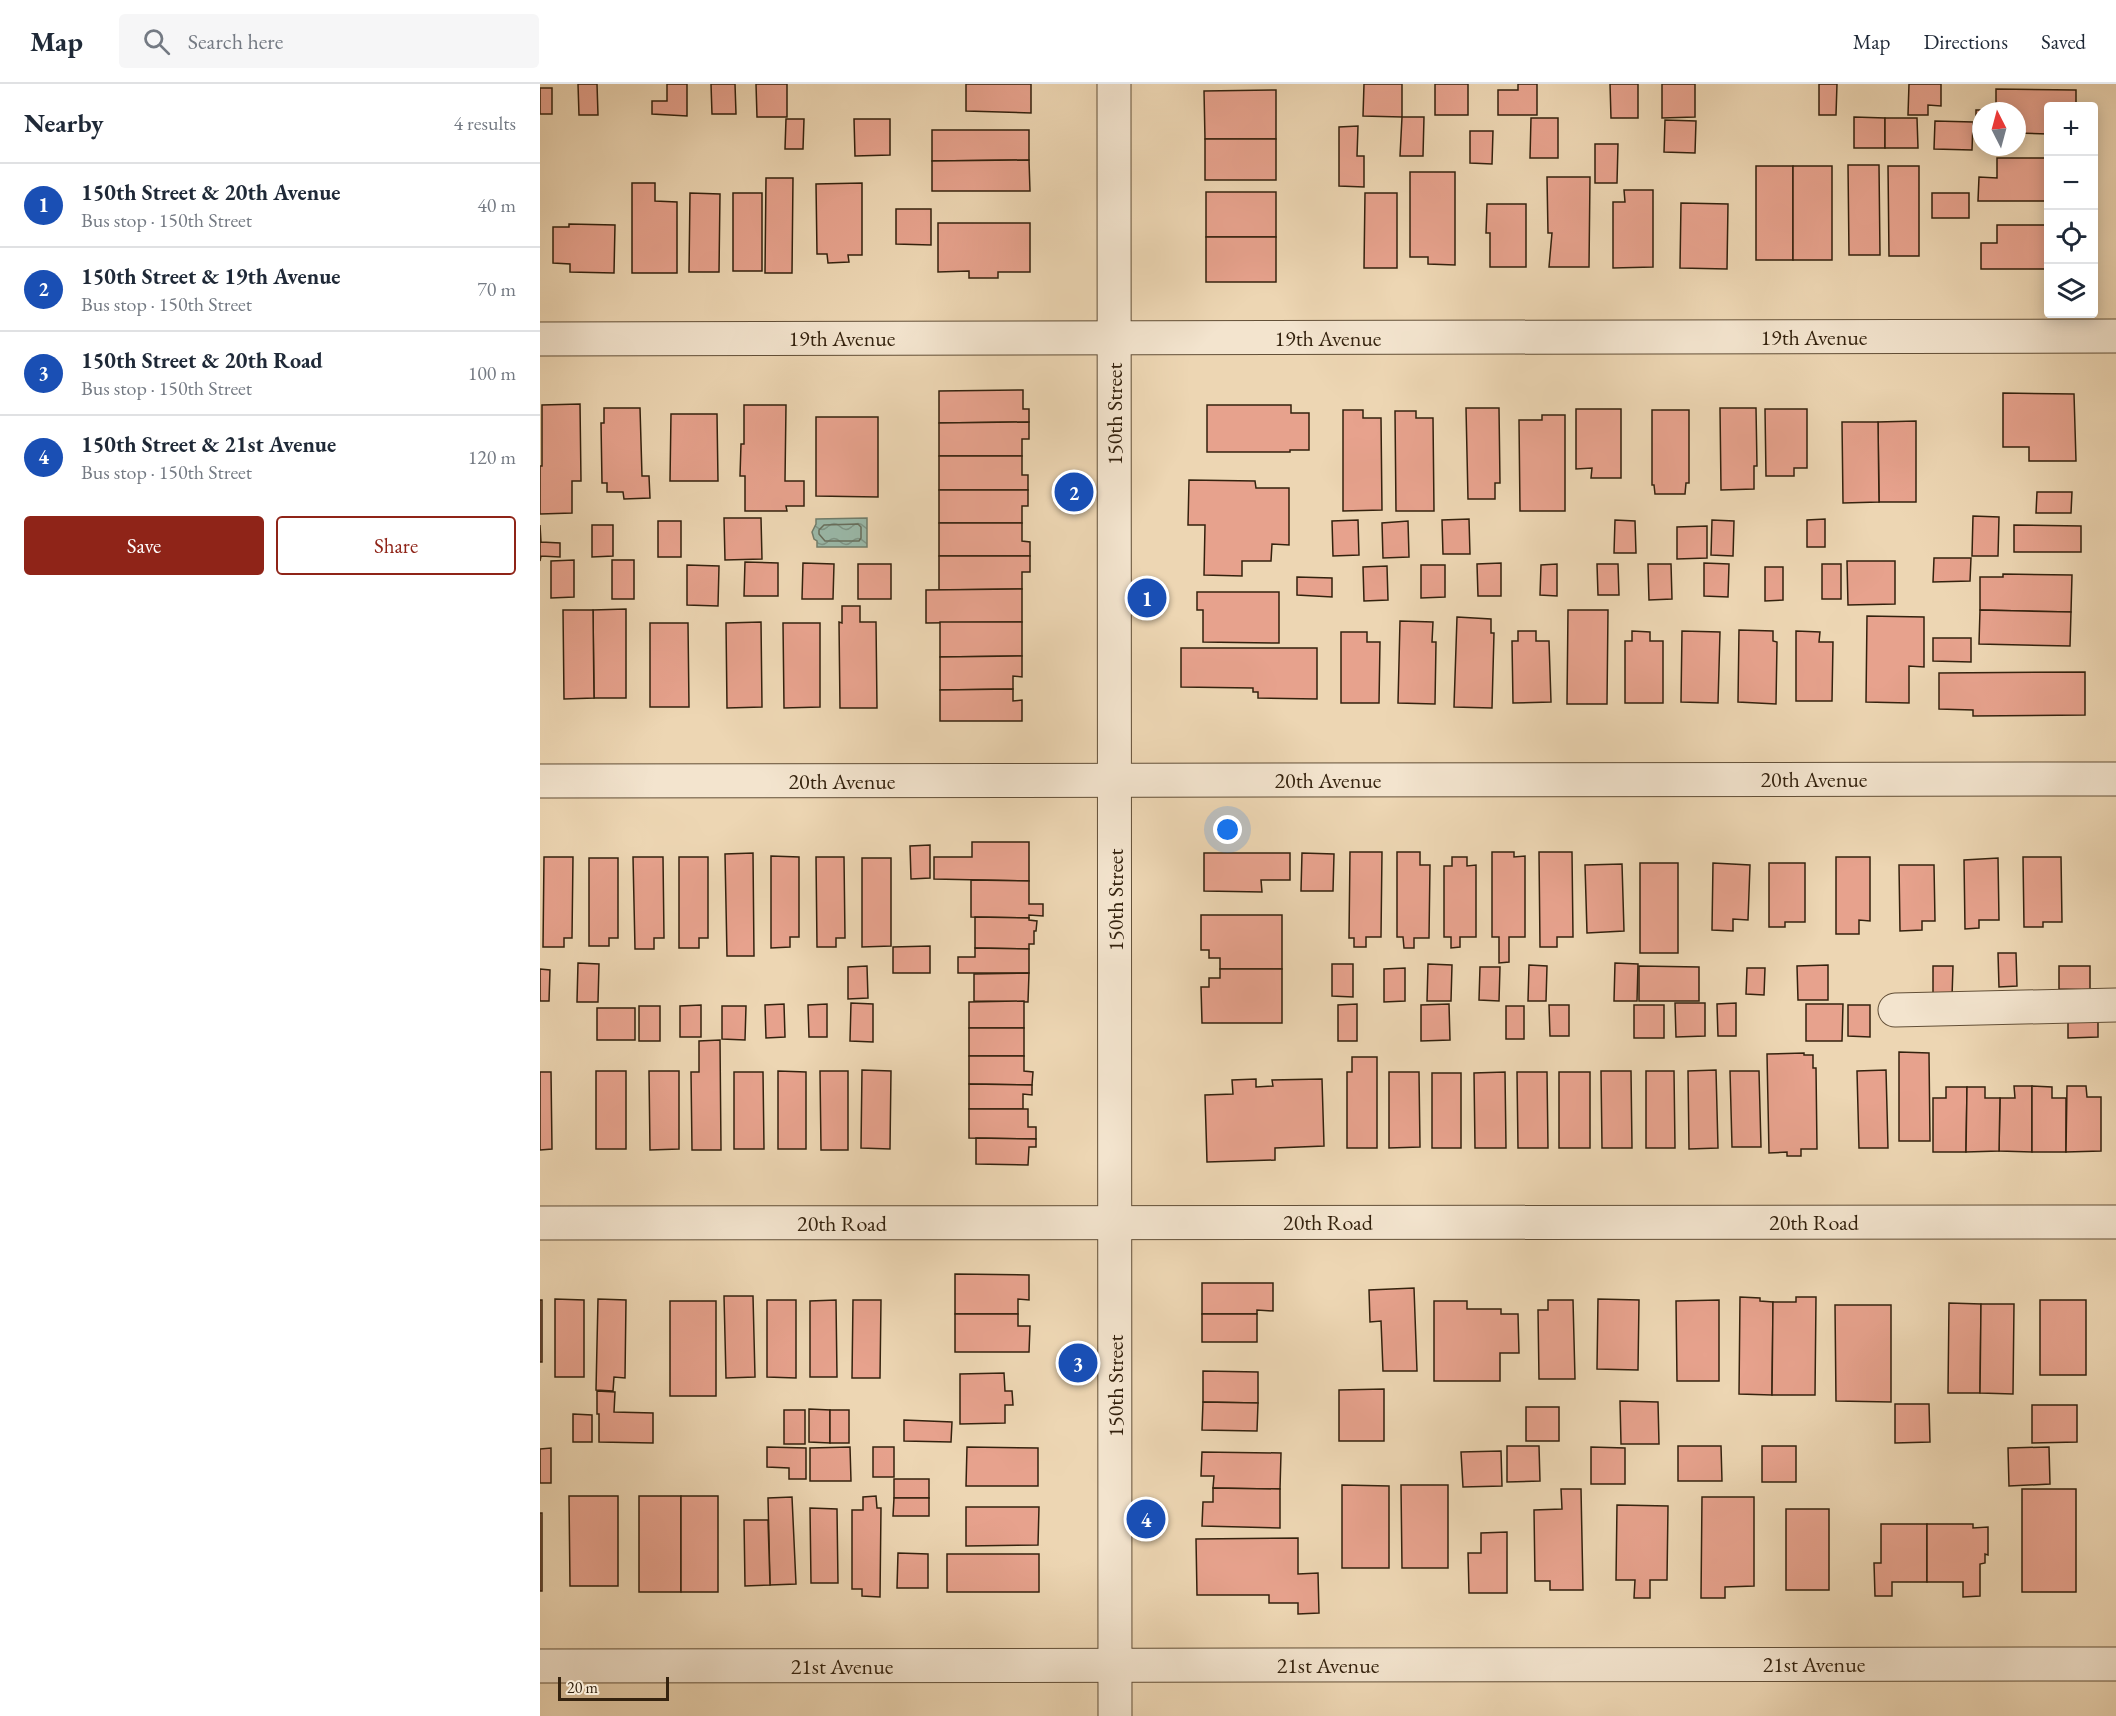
<!DOCTYPE html>
<html lang="en">
<head>
<meta charset="utf-8">
<style>
  :root { --surface:#fff; --page:#f6f6f7; --text:#1f2937; --muted:#747a83; --line:#e0e1e3; --accent:#8f2418 }
  body { margin:0; font-family:"EB Garamond",serif; background:var(--page); color:var(--text) }
  .controls { position:absolute; right:18px; top:18px; display:grid; overflow:hidden; border-radius:6px; box-shadow:0 3px 15px #0003 }
  .controls button { width:54px; height:54px; display:grid; place-items:center; padding:0; border:0; border-bottom:2px solid var(--line); background:var(--surface); color:var(--text); font:30px sans-serif }
  .compass { position:absolute; left:1432px; top:18px; width:54px; height:54px; border-radius:50%; background:var(--surface); box-shadow:0 3px 15px #0003; rotate:354deg }
  .scale { position:absolute; left:18px; bottom:15px; width:111px; box-sizing:border-box; padding-left:6px; border:3px solid #34220e; border-top:0; font-size:16px; line-height:21px; white-space:nowrap; color:#34220e; -webkit-text-stroke:4px #f3e4ce; paint-order:stroke }
  .you { position:absolute; left:688px; top:746px; width:21px; height:21px; margin:-15px; border:4px solid #fff; border-radius:50%; background:#1a73e8; box-shadow:0 0 0 9px #1a73e833 }
  .badge { display:grid; place-items:center; width:39px; height:39px; border-radius:50%; background:var(--accent); color:#fff; font-size:20px; font-weight:700 }
  .pin { position:absolute; translate:-50% -50%; border:3px solid #fff; box-shadow:0 2px 6px #0006 }
  .list { margin:0; padding:0; list-style:none }
  h2 { display:flex; justify-content:space-between; align-items:center; height:78px; margin:0; padding:0 24px; font-size:26px }
  h2 small { font-size:20px; font-weight:400; color:var(--muted) }
  .list li { display:grid; grid-template-columns:39px 1fr auto; gap:18px; align-items:center; box-sizing:border-box; height:84px; padding:0 24px; border-top:2px solid var(--line) }
  .list b { display:block; font-size:22px; white-space:nowrap }
  .list p { margin:0; font-size:20px; white-space:nowrap; color:var(--muted) }
  .list em { font-size:20px; font-style:normal; color:var(--muted) }
  .actions { display:flex; gap:12px; padding:18px 24px }
  .actions a { flex:1; padding:14px 0; border:2px solid var(--accent); border-radius:6px; text-align:center; font-size:21px; color:var(--accent) }
  .actions .main { background:var(--accent); color:#fff }
  .icon { flex:none; width:33px; height:33px; fill:none; stroke:currentColor; stroke-width:2; stroke-linecap:round; stroke-linejoin:round }
  .map { position:relative; flex:none; width:1576px; height:1632px; overflow:hidden }
  header { display:flex; align-items:center; gap:36px; box-sizing:border-box; height:84px; padding:0 30px; background:var(--surface); border-bottom:2px solid var(--line) }
  header strong { font-size:28px }
  nav { display:flex; gap:33px; margin-inline-start:auto; font-size:21px }
  .search { width:420px; height:54px; background:var(--page); display:flex; align-items:center; gap:15px; box-sizing:border-box; padding:0 21px; border-radius:6px; color:var(--muted); font-size:22px }
  main { display:flex }
  aside { flex:1; background:var(--surface) }
  .map>svg:first-child { display:block }
  .water { fill:url(#water-waves); stroke:#717d6b; stroke-width:1.5 }
  .lines { fill:none; stroke-linecap:round; stroke-linejoin:round }
  .shore { stroke:#676e5c; stroke-width:1.5 }
  .building { fill:#e7a28d; stroke:#34220e; stroke-width:1.5 }
  .minor-casing { stroke:#624f37; stroke-width:35 }
  .minor { stroke:#f3e4ce; stroke-width:33 }
  .labels { text-anchor:middle; dominant-baseline:central; stroke-width:6; stroke-linejoin:round; paint-order:stroke }
  .street-label { font-size:22px; fill:#34220e; stroke:#f3e4ce }
</style>
</head>
<body>
<header>
<strong>Map</strong>
<div class="search"><svg class="icon" aria-label="search" viewBox="0 0 24 24"><circle cx="10" cy="10" r="6"/><path d="M15 15l6 6"/></svg>Search here</div>
<nav><a>Map</a><a>Directions</a><a>Saved</a></nav>
</header>
<main>
<aside>
<h2>Nearby<small>4 results</small></h2>
<ul class="list">
<li><span class="badge" style="background:#1a4fb4">1</span><div><b>150th Street &amp; 20th Avenue</b><p>Bus stop · 150th Street</p></div><em>40 m</em></li>
<li><span class="badge" style="background:#1a4fb4">2</span><div><b>150th Street &amp; 19th Avenue</b><p>Bus stop · 150th Street</p></div><em>70 m</em></li>
<li><span class="badge" style="background:#1a4fb4">3</span><div><b>150th Street &amp; 20th Road</b><p>Bus stop · 150th Street</p></div><em>100 m</em></li>
<li><span class="badge" style="background:#1a4fb4">4</span><div><b>150th Street &amp; 21st Avenue</b><p>Bus stop · 150th Street</p></div><em>120 m</em></li>
</ul>
<div class="actions"><a class="main">Save</a><a>Share</a></div>
</aside>
<div class="map">
<svg width="1576" height="1632" viewBox="0 0 1576 1632">
  <defs>
    <pattern id="water-waves" width="16" height="10" patternUnits="userSpaceOnUse" patternTransform="scale(1.5)"><rect width="16" height="10" fill="#9ab9a9"/><path d="M0 5q4-4 8 0t8 0" fill="none" stroke="#7e9688"/></pattern>
  </defs>
  <rect width="100%" height="100%" fill="#edd6b3"/>
  <filter id="stains"><feTurbulence type="fractalNoise" baseFrequency=".00333" numOctaves="4"/><feColorMatrix values="0 0 0 0 .2 0 0 0 0 .09 0 0 0 0 .02 0 0 0 .5 -.17"/></filter>
  <radialGradient id="worn" r=".72"><stop offset=".6" stop-color="#630" stop-opacity="0"/><stop offset="1" stop-color="#630" stop-opacity=".3"/></radialGradient>
  <polygon class="water" points="327,434 327,463 277,463 277,457 274,455 272,448 276,440 276,435"/>
  <g class="lines">
    <polygon class="shore" points="318,440 321,443 321,454 319,457 285,457 279,450 279,446 284,441"/>
  </g>
  <g class="building">
    <polygon points="38,0 57,0 58,31 39,31"/>
    <polygon points="127,0 147,0 147,32 112,30 112,17 127,17"/>
    <polygon points="171,0 195,0 196,30 172,30"/>
    <polygon points="216,0 247,0 247,33 217,33"/>
    <polygon points="426,0 491,0 491,29 426,27"/>
    <polygon points="824,0 862,0 862,33 823,32"/>
    <rect x="895" y="0" width="33" height="31"/>
    <polygon points="978,0 997,0 997,31 958,31 958,6 978,6"/>
    <polygon points="1070,0 1098,0 1098,34 1071,34"/>
    <polygon points="1122,0 1155,0 1155,33 1122,34"/>
    <polygon points="1279,0 1297,0 1296,31 1279,31"/>
    <polygon points="1369,0 1401,0 1401,22 1388,21 1388,31 1368,31"/>
    <rect x="0" y="4" width="12" height="26"/>
    <polygon points="1456,5 1536,6 1536,22 1508,22 1508,50 1477,49 1477,27 1441,27 1441,49 1436,49 1436,26 1456,26"/>
    <polygon points="736,6 736,55 665,55 664,7"/>
    <polygon points="862,33 884,33 883,72 860,72"/>
    <polygon points="1314,33 1345,34 1345,64 1314,64"/>
    <polygon points="991,34 1018,34 1018,74 990,74"/>
    <polygon points="1345,34 1377,34 1378,64 1345,64"/>
    <polygon points="246,35 264,35 263,65 245,65"/>
    <polygon points="314,35 350,35 350,71 315,72"/>
    <polygon points="1125,36 1156,37 1155,69 1124,68"/>
    <polygon points="1395,37 1433,38 1432,66 1394,65"/>
    <polygon points="818,42 817,72 824,72 824,103 799,102 799,43"/>
    <polygon points="392,46 489,46 489,76 392,77"/>
    <polygon points="930,47 953,47 952,80 930,79"/>
    <rect x="665" y="55" width="71" height="41"/>
    <polygon points="1055,60 1078,60 1077,99 1055,99"/>
    <polygon points="1457,74 1508,74 1508,117 1438,117 1439,93 1457,94"/>
    <polygon points="489,76 490,107 392,107 392,77"/>
    <polygon points="1308,81 1339,81 1340,171 1309,171"/>
    <rect x="1216" y="82" width="37" height="94"/>
    <rect x="1253" y="82" width="39" height="94"/>
    <polygon points="1348,82 1379,82 1379,172 1349,172"/>
    <polygon points="870,88 915,88 915,181 888,180 888,173 870,173"/>
    <polygon points="1007,93 1050,93 1049,183 1009,183 1012,149 1008,149"/>
    <polygon points="226,94 253,94 252,189 225,189"/>
    <polygon points="92,99 115,99 115,117 137,118 137,189 92,189"/>
    <polygon points="322,99 322,171 308,171 309,178 288,179 287,170 277,170 276,100"/>
    <polygon points="1084,106 1113,106 1113,183 1073,184 1073,118 1085,118"/>
    <rect x="666" y="108" width="70" height="45"/>
    <polygon points="150,109 180,110 179,188 149,188"/>
    <rect x="193" y="109" width="29" height="78"/>
    <polygon points="825,109 857,109 857,184 824,184"/>
    <rect x="1392" y="109" width="37" height="25"/>
    <polygon points="1141,119 1188,120 1187,185 1140,184"/>
    <polygon points="947,120 986,120 986,183 950,183 950,149 946,149"/>
    <polygon points="356,125 391,125 391,161 356,160"/>
    <polygon points="398,139 490,139 490,188 458,188 458,194 429,194 429,187 398,188"/>
    <polygon points="29,140 75,141 74,189 30,188 30,180 13,179 13,143 29,143"/>
    <polygon points="1457,141 1508,141 1508,185 1441,185 1441,159 1457,159"/>
    <rect x="666" y="153" width="70" height="45"/>
    <polygon points="483,306 483,325 489,325 489,338 399,339 399,307"/>
    <polygon points="1463,309 1534,310 1536,377 1489,377 1489,363 1463,363"/>
    <polygon points="40,320 41,397 32,397 32,429 0,430 0,382 2,382 2,321"/>
    <polygon points="204,321 246,321 245,397 264,397 264,422 246,422 247,427 205,427 205,392 200,392 201,360 204,360"/>
    <polygon points="667,321 751,321 751,329 769,329 769,366 750,366 750,368 667,368"/>
    <polygon points="64,324 100,324 102,392 109,392 110,414 84,415 83,408 67,408 67,399 62,399 61,339 64,339"/>
    <polygon points="926,324 959,324 960,399 955,399 955,415 928,415"/>
    <polygon points="1180,324 1216,324 1217,382 1214,382 1214,405 1181,406"/>
    <polygon points="1036,325 1081,325 1081,394 1051,394 1052,384 1036,385"/>
    <polygon points="1225,325 1267,325 1267,384 1254,384 1254,392 1226,392"/>
    <polygon points="803,326 823,326 823,334 841,334 842,426 803,427"/>
    <polygon points="1112,326 1149,326 1149,399 1146,399 1145,410 1115,410 1114,401 1112,401"/>
    <polygon points="855,327 876,327 876,334 893,334 894,427 856,427"/>
    <polygon points="131,330 177,330 178,397 130,397"/>
    <polygon points="1002,331 1025,331 1025,427 980,427 979,336 1002,336"/>
    <polygon points="276,333 338,333 338,413 276,412"/>
    <polygon points="1376,337 1376,418 1339,418 1338,338"/>
    <polygon points="489,338 489,355 482,355 482,372 399,372 399,339"/>
    <polygon points="1302,338 1338,338 1339,418 1303,419"/>
    <polygon points="399,372 482,372 482,391 488,391 488,406 399,406"/>
    <polygon points="649,396 715,397 716,404 749,404 749,461 732,460 731,477 702,477 702,492 664,491 665,441 648,441"/>
    <polygon points="399,406 488,406 488,422 482,422 482,439 399,439"/>
    <polygon points="1497,408 1532,408 1531,429 1496,429"/>
    <polygon points="1433,432 1459,433 1458,472 1432,472"/>
    <polygon points="184,434 221,434 222,475 185,476"/>
    <polygon points="929,435 930,470 903,470 902,436"/>
    <polygon points="1285,435 1285,463 1267,463 1267,436"/>
    <polygon points="818,436 819,471 793,472 792,437"/>
    <polygon points="1075,436 1095,437 1096,469 1074,469"/>
    <polygon points="1172,436 1194,437 1193,472 1171,471"/>
    <rect x="118" y="437" width="23" height="36"/>
    <polygon points="868,437 869,473 843,474 842,439"/>
    <polygon points="399,439 482,439 482,457 490,458 490,472 399,472"/>
    <polygon points="0,441 1,458 20,459 20,473 1,472 0,477"/>
    <polygon points="52,441 73,441 73,472 52,473"/>
    <polygon points="1474,441 1541,442 1541,468 1474,468"/>
    <polygon points="1167,442 1167,474 1137,475 1137,443"/>
    <polygon points="399,472 490,472 490,488 482,488 482,505 399,506"/>
    <polygon points="1394,474 1431,474 1430,497 1393,498"/>
    <polygon points="34,476 34,513 11,514 11,477"/>
    <rect x="72" y="476" width="22" height="39"/>
    <polygon points="1307,477 1355,477 1355,520 1308,521"/>
    <polygon points="205,478 238,479 238,512 204,512"/>
    <polygon points="263,479 294,480 293,515 262,515"/>
    <polygon points="961,479 961,512 938,512 937,480"/>
    <polygon points="1164,479 1189,480 1188,513 1164,512"/>
    <rect x="318" y="480" width="33" height="35"/>
    <polygon points="1017,480 1017,512 1000,511 1001,481"/>
    <polygon points="1057,480 1078,480 1079,511 1058,511"/>
    <polygon points="1108,480 1131,480 1132,515 1109,516"/>
    <rect x="1282" y="480" width="19" height="35"/>
    <polygon points="147,481 179,482 178,522 147,521"/>
    <polygon points="881,481 905,481 905,513 881,514"/>
    <polygon points="847,482 848,516 824,517 823,483"/>
    <polygon points="1225,483 1243,483 1243,516 1225,517"/>
    <polygon points="1463,490 1532,491 1531,528 1440,526 1440,493 1463,493"/>
    <polygon points="757,493 792,494 792,513 757,511"/>
    <polygon points="482,505 482,538 386,539 386,506"/>
    <polygon points="657,508 739,508 739,559 663,558 663,526 657,526"/>
    <polygon points="302,522 320,522 320,538 336,538 337,624 300,624 299,538 302,539"/>
    <polygon points="86,525 86,614 54,614 53,526"/>
    <polygon points="23,526 53,526 54,614 24,615"/>
    <polygon points="1028,526 1068,526 1067,620 1027,620"/>
    <polygon points="1440,526 1531,528 1530,562 1439,560"/>
    <polygon points="1327,532 1384,533 1384,583 1369,582 1369,619 1326,618"/>
    <polygon points="917,533 951,535 951,549 954,549 952,624 914,623"/>
    <polygon points="860,537 893,538 892,558 896,558 895,620 858,619"/>
    <polygon points="221,538 222,623 187,624 186,539"/>
    <polygon points="400,538 482,538 482,572 400,573"/>
    <polygon points="110,539 148,539 149,623 110,623"/>
    <polygon points="243,539 280,539 280,623 244,624"/>
    <polygon points="1199,546 1233,547 1233,557 1237,558 1236,620 1198,618"/>
    <polygon points="978,547 996,547 996,557 1009,557 1011,618 973,619 972,557 978,557"/>
    <polygon points="1092,547 1110,548 1110,557 1123,557 1123,619 1085,619 1085,557 1092,557"/>
    <polygon points="1142,547 1180,548 1178,619 1141,618"/>
    <polygon points="1256,547 1280,548 1279,558 1293,558 1292,617 1256,617"/>
    <polygon points="801,548 827,548 827,558 840,558 839,619 801,619"/>
    <polygon points="1393,554 1431,554 1431,578 1393,577"/>
    <polygon points="641,564 777,564 777,615 718,614 718,608 713,608 713,604 641,603"/>
    <polygon points="482,572 482,593 473,592 473,605 400,606 400,573"/>
    <polygon points="1545,588 1545,631 1433,632 1433,626 1399,625 1399,589"/>
    <polygon points="473,605 473,617 482,616 482,637 400,637 400,606"/>
    <polygon points="432,758 489,758 489,797 394,795 394,773 432,773"/>
    <polygon points="390,761 390,794 371,795 370,762"/>
    <polygon points="810,768 842,768 841,853 826,853 826,863 814,863 814,854 809,854"/>
    <polygon points="857,768 880,768 880,781 890,781 889,854 874,854 874,864 864,864 863,853 857,853"/>
    <polygon points="952,768 974,768 974,773 985,772 985,853 969,853 969,878 959,879 959,853 952,853"/>
    <polygon points="999,768 1032,768 1033,853 1017,853 1017,863 1000,863"/>
    <polygon points="213,769 214,872 187,872 185,770"/>
    <polygon points="664,769 750,769 750,796 721,796 722,808 664,807"/>
    <polygon points="762,769 794,770 793,807 761,807"/>
    <polygon points="231,772 259,773 259,853 250,853 250,863 231,864"/>
    <polygon points="4,773 33,773 32,854 24,854 24,863 3,863"/>
    <polygon points="93,773 123,773 124,854 114,854 114,865 95,865"/>
    <polygon points="139,773 168,773 168,854 159,854 159,864 139,864"/>
    <polygon points="276,773 304,773 305,854 296,854 296,863 277,863"/>
    <polygon points="912,773 927,773 927,782 936,781 936,853 920,853 920,863 911,864 911,853 904,853 904,782 912,782"/>
    <polygon points="1296,773 1330,773 1330,837 1319,836 1319,850 1296,850"/>
    <polygon points="1483,773 1521,773 1522,838 1503,838 1503,843 1484,843"/>
    <polygon points="49,774 78,774 78,854 69,854 69,862 49,862"/>
    <polygon points="322,774 351,774 351,862 322,863"/>
    <polygon points="1458,774 1459,836 1439,836 1439,844 1425,845 1424,776"/>
    <rect x="1100" y="779" width="38" height="90"/>
    <polygon points="1173,779 1210,781 1208,836 1193,835 1193,847 1172,846"/>
    <polygon points="1229,779 1265,779 1265,838 1245,838 1245,843 1229,843"/>
    <polygon points="1082,780 1084,847 1047,849 1045,781"/>
    <polygon points="1359,781 1394,781 1395,837 1382,837 1382,846 1360,847"/>
    <polygon points="431,796 489,797 489,820 503,820 503,832 489,831 489,834 431,833"/>
    <polygon points="661,831 742,831 742,885 680,885 680,874 669,874 669,866 661,866"/>
    <polygon points="435,833 489,834 489,836 497,837 496,847 494,847 494,860 489,860 489,865 435,864"/>
    <polygon points="390,862 390,889 353,889 353,863"/>
    <polygon points="435,864 489,865 489,889 418,889 418,873 435,873"/>
    <polygon points="1458,869 1476,869 1477,902 1459,903"/>
    <polygon points="38,879 59,880 58,918 37,918"/>
    <polygon points="1075,879 1098,880 1097,917 1074,917"/>
    <polygon points="792,880 813,880 813,913 792,912"/>
    <polygon points="888,880 912,881 911,917 887,917"/>
    <polygon points="989,881 1007,882 1006,917 988,917"/>
    <polygon points="1288,881 1288,916 1258,916 1257,882"/>
    <polygon points="327,882 328,914 308,915 308,883"/>
    <polygon points="1099,882 1159,883 1159,917 1099,917"/>
    <polygon points="1393,882 1413,882 1412,913 1393,913"/>
    <polygon points="1519,882 1550,882 1550,906 1519,905"/>
    <polygon points="940,883 960,883 959,917 939,916"/>
    <polygon points="865,884 865,917 844,918 844,885"/>
    <polygon points="1207,884 1225,884 1224,911 1206,910"/>
    <polygon points="0,885 10,886 9,917 0,917"/>
    <polygon points="680,885 742,885 742,939 662,939 661,903 669,903 669,894 680,894"/>
    <polygon points="489,889 488,918 434,917 434,890"/>
    <polygon points="484,917 484,944 429,944 429,918"/>
    <polygon points="311,919 333,920 333,958 310,957"/>
    <polygon points="1135,919 1165,919 1165,952 1136,953"/>
    <polygon points="1196,919 1196,952 1178,952 1177,920"/>
    <polygon points="244,920 245,953 226,954 225,921"/>
    <polygon points="287,920 287,953 269,953 268,921"/>
    <polygon points="817,920 817,957 798,957 798,921"/>
    <polygon points="909,920 910,956 881,957 881,921"/>
    <polygon points="1266,920 1303,920 1302,957 1266,957"/>
    <polygon points="161,921 161,953 140,953 140,922"/>
    <polygon points="1009,921 1029,921 1029,952 1010,952"/>
    <rect x="1094" y="921" width="30" height="33"/>
    <polygon points="1308,921 1330,921 1330,953 1308,952"/>
    <rect x="99" y="922" width="21" height="35"/>
    <polygon points="182,922 206,922 205,956 182,955"/>
    <rect x="966" y="922" width="18" height="33"/>
    <rect x="57" y="924" width="38" height="32"/>
    <polygon points="1528,935 1558,935 1558,953 1528,954"/>
    <rect x="429" y="944" width="55" height="28"/>
    <polygon points="180,956 181,1066 152,1066 151,988 159,988 159,957"/>
    <polygon points="1359,968 1389,969 1390,1057 1359,1057"/>
    <polygon points="1264,969 1264,971 1273,971 1273,984 1276,984 1277,1065 1261,1065 1261,1072 1247,1072 1247,1068 1229,1069 1227,970"/>
    <polygon points="429,972 484,972 484,987 493,988 492,1001 429,1000"/>
    <polygon points="812,973 837,973 837,1064 807,1064 807,988 812,988"/>
    <polygon points="322,986 351,987 350,1065 321,1064"/>
    <polygon points="1176,986 1178,1064 1149,1065 1148,987"/>
    <polygon points="1346,986 1348,1064 1319,1064 1317,987"/>
    <rect x="56" y="987" width="30" height="78"/>
    <polygon points="109,987 139,987 139,1065 110,1066"/>
    <polygon points="238,987 266,988 266,1065 238,1065"/>
    <polygon points="280,987 308,987 308,1066 281,1066"/>
    <polygon points="1061,987 1091,987 1092,1064 1062,1064"/>
    <polygon points="1106,987 1134,987 1135,1064 1106,1064"/>
    <polygon points="1190,987 1219,987 1221,1063 1192,1063"/>
    <polygon points="0,988 11,988 12,1065 0,1066"/>
    <polygon points="194,988 223,988 224,1065 194,1065"/>
    <polygon points="849,988 879,988 880,1063 849,1064"/>
    <polygon points="965,988 966,1064 935,1064 934,989"/>
    <polygon points="977,988 1007,988 1008,1064 978,1064"/>
    <rect x="1019" y="988" width="31" height="76"/>
    <rect x="892" y="989" width="29" height="75"/>
    <polygon points="716,995 716,1003 733,1002 732,996 782,995 784,1062 735,1064 735,1076 667,1078 665,1011 693,1010 692,996"/>
    <polygon points="429,1000 492,1001 492,1011 483,1010 483,1025 429,1025"/>
    <polygon points="1474,1002 1492,1002 1492,1068 1459,1067 1460,1014 1475,1014"/>
    <polygon points="1492,1002 1512,1003 1512,1014 1526,1014 1526,1068 1492,1068"/>
    <polygon points="1527,1002 1546,1002 1547,1013 1561,1013 1561,1067 1526,1068"/>
    <polygon points="1406,1003 1427,1003 1426,1068 1393,1068 1393,1014 1406,1014"/>
    <polygon points="1427,1003 1445,1003 1445,1014 1460,1014 1459,1067 1426,1068"/>
    <polygon points="429,1025 488,1025 488,1043 496,1043 496,1055 429,1054"/>
    <polygon points="436,1054 496,1055 496,1063 489,1063 488,1081 436,1080"/>
    <polygon points="415,1190 489,1191 489,1216 478,1215 478,1230 415,1230"/>
    <polygon points="662,1199 733,1199 733,1227 717,1226 717,1230 662,1230"/>
    <polygon points="874,1204 877,1287 843,1287 841,1237 830,1238 829,1206"/>
    <polygon points="184,1212 213,1212 215,1293 186,1294"/>
    <polygon points="1200,1213 1220,1214 1220,1217 1233,1218 1232,1311 1199,1310"/>
    <polygon points="1256,1213 1276,1213 1275,1311 1232,1311 1233,1218 1256,1218"/>
    <polygon points="15,1215 44,1216 44,1293 15,1293"/>
    <polygon points="58,1215 86,1216 85,1294 74,1293 73,1307 56,1306"/>
    <polygon points="1058,1215 1099,1216 1098,1286 1057,1285"/>
    <rect x="0" y="1216" width="2" height="62"/>
    <polygon points="227,1216 256,1216 256,1294 227,1293"/>
    <polygon points="296,1216 297,1293 270,1293 270,1217"/>
    <polygon points="313,1216 341,1216 340,1294 312,1294"/>
    <polygon points="1008,1216 1033,1216 1035,1295 999,1295 998,1226 1008,1226"/>
    <polygon points="1179,1216 1179,1297 1137,1297 1136,1217"/>
    <rect x="1500" y="1216" width="46" height="75"/>
    <rect x="130" y="1217" width="46" height="95"/>
    <polygon points="894,1217 927,1217 927,1225 961,1225 961,1230 978,1230 979,1269 960,1269 960,1297 894,1297"/>
    <polygon points="1409,1219 1441,1220 1440,1309 1408,1309"/>
    <polygon points="1441,1220 1474,1220 1473,1310 1440,1309"/>
    <polygon points="1295,1221 1351,1221 1351,1318 1296,1317"/>
    <polygon points="415,1230 478,1230 478,1242 490,1242 489,1268 415,1268"/>
    <rect x="662" y="1230" width="55" height="28"/>
    <polygon points="663,1287 718,1288 718,1319 663,1318"/>
    <polygon points="464,1289 465,1307 472,1307 473,1321 465,1321 465,1339 420,1340 420,1290"/>
    <polygon points="844,1305 844,1357 799,1357 799,1306"/>
    <polygon points="57,1307 75,1308 74,1328 113,1329 113,1359 59,1358 59,1330 57,1330"/>
    <polygon points="1080,1317 1118,1318 1119,1360 1081,1360"/>
    <polygon points="663,1318 718,1319 717,1347 662,1346"/>
    <polygon points="1355,1320 1389,1320 1390,1358 1355,1359"/>
    <polygon points="1492,1321 1537,1321 1537,1358 1492,1359"/>
    <rect x="986" y="1323" width="33" height="34"/>
    <polygon points="269,1325 290,1326 290,1359 269,1358"/>
    <rect x="244" y="1326" width="21" height="34"/>
    <rect x="290" y="1326" width="19" height="33"/>
    <polygon points="33,1330 52,1331 52,1358 33,1358"/>
    <polygon points="364,1336 412,1338 411,1358 364,1357"/>
    <polygon points="967,1362 999,1362 1000,1397 967,1398"/>
    <polygon points="1138,1362 1181,1362 1182,1397 1138,1397"/>
    <rect x="1222" y="1362" width="34" height="36"/>
    <polygon points="227,1363 266,1364 266,1395 249,1395 249,1384 227,1383"/>
    <polygon points="310,1363 311,1397 270,1397 270,1364"/>
    <rect x="333" y="1363" width="21" height="30"/>
    <polygon points="427,1363 498,1364 498,1402 426,1402"/>
    <polygon points="1051,1363 1085,1364 1085,1400 1051,1400"/>
    <polygon points="1509,1363 1510,1400 1469,1402 1468,1364"/>
    <polygon points="11,1364 11,1399 0,1399 0,1365"/>
    <polygon points="961,1367 962,1402 923,1403 921,1368"/>
    <polygon points="662,1368 741,1369 740,1405 673,1404 674,1392 661,1392"/>
    <rect x="354" y="1395" width="35" height="19"/>
    <polygon points="802,1401 849,1402 849,1484 802,1484"/>
    <polygon points="861,1401 908,1401 908,1484 862,1484"/>
    <polygon points="673,1404 740,1405 740,1444 662,1442 663,1418 673,1418"/>
    <polygon points="1021,1405 1041,1405 1043,1506 1010,1506 1010,1497 995,1497 994,1426 1022,1425"/>
    <rect x="1482" y="1405" width="54" height="103"/>
    <polygon points="29,1412 78,1412 78,1502 30,1502"/>
    <rect x="99" y="1412" width="42" height="96"/>
    <rect x="141" y="1412" width="37" height="96"/>
    <polygon points="336,1412 337,1424 341,1424 340,1513 322,1512 322,1505 312,1505 312,1426 323,1426 323,1413"/>
    <polygon points="252,1413 256,1500 230,1501 228,1414"/>
    <polygon points="1162,1413 1214,1413 1214,1502 1185,1503 1185,1514 1161,1514"/>
    <polygon points="354,1414 389,1414 389,1432 353,1432"/>
    <polygon points="1077,1421 1128,1422 1127,1496 1110,1496 1110,1514 1094,1514 1095,1496 1076,1496"/>
    <polygon points="426,1423 499,1423 498,1461 426,1462"/>
    <polygon points="270,1424 297,1425 298,1499 271,1499"/>
    <rect x="1246" y="1425" width="43" height="81"/>
    <rect x="0" y="1429" width="2" height="78"/>
    <polygon points="204,1436 228,1436 230,1501 205,1502"/>
    <polygon points="1341,1440 1387,1440 1387,1498 1352,1498 1352,1512 1335,1512 1334,1479 1341,1479"/>
    <polygon points="1387,1440 1433,1440 1433,1444 1448,1443 1448,1471 1445,1470 1445,1479 1440,1480 1440,1512 1423,1513 1423,1498 1387,1498"/>
    <polygon points="967,1448 967,1509 929,1509 928,1469 941,1469 941,1449"/>
    <polygon points="758,1454 758,1490 778,1489 779,1529 758,1530 758,1519 729,1519 729,1511 657,1511 656,1455"/>
    <polygon points="358,1469 388,1470 388,1504 357,1504"/>
    <rect x="407" y="1470" width="92" height="38"/>
  </g>
  <g class="lines">
    <defs>
      <g id="minor">
        <polyline points="574,0 575,1632"/>
        <polyline points="0,255 1576,252"/>
        <polyline points="0,697 1576,695"/>
        <polyline points="1355,926 1576,921"/>
        <polyline points="0,1139 1576,1138"/>
        <polyline points="0,1582 1576,1580"/>
      </g>
    </defs>
    <use href="#minor" class="minor-casing"/>
    <use href="#minor" class="minor"/>
  </g>
  <g class="labels">
    <g class="street-label">
      <text x="1274" y="253">19th Avenue</text>
      <text x="302" y="254">19th Avenue</text>
      <text x="788" y="254">19th Avenue</text>
      <text transform="translate(574 330) rotate(-90)">150th Street</text>
      <text x="1274" y="695">20th Avenue</text>
      <text x="788" y="696">20th Avenue</text>
      <text x="302" y="697">20th Avenue</text>
      <text transform="translate(575 816) rotate(-90)">150th Street</text>
      <text x="788" y="1138">20th Road</text>
      <text x="1274" y="1138">20th Road</text>
      <text x="302" y="1139">20th Road</text>
      <text transform="translate(575 1302) rotate(-90)">150th Street</text>
      <text x="1274" y="1580">21st Avenue</text>
      <text x="788" y="1581">21st Avenue</text>
      <text x="302" y="1582">21st Avenue</text>
    </g>
  </g>
  <rect width="100%" height="100%" filter="url(#stains)"/>
  <rect width="100%" height="100%" fill="url(#worn)"/>
</svg>
<div class="controls">
<button>+</button>
<button>−</button>
<button><svg class="icon" aria-label="locate" viewBox="0 0 24 24"><circle cx="12" cy="12" r="6"/><path d="M12 2v4M12 18v4M2 12h4M18 12h4"/></svg></button>
<button><svg class="icon" aria-label="layers" viewBox="0 0 24 24"><path d="M12 4l9 5-9 5-9-5zM3 14l9 5 9-5"/></svg></button>
</div>
<svg class="compass" viewBox="-18 -18 36 36"><path d="M0-13l5 13h-10z" fill="#e53935"/><path d="M0 13l5-13h-10z" fill="#747a83"/></svg>
<div class="scale">20 m</div>
<div class="you"></div>
<div class="pin badge" style="left:607px;top:514px;background:#1a4fb4">1</div>
<div class="pin badge" style="left:534px;top:408px;background:#1a4fb4">2</div>
<div class="pin badge" style="left:538px;top:1279px;background:#1a4fb4">3</div>
<div class="pin badge" style="left:606px;top:1435px;background:#1a4fb4">4</div>
</div>
</main>
</body>
</html>
